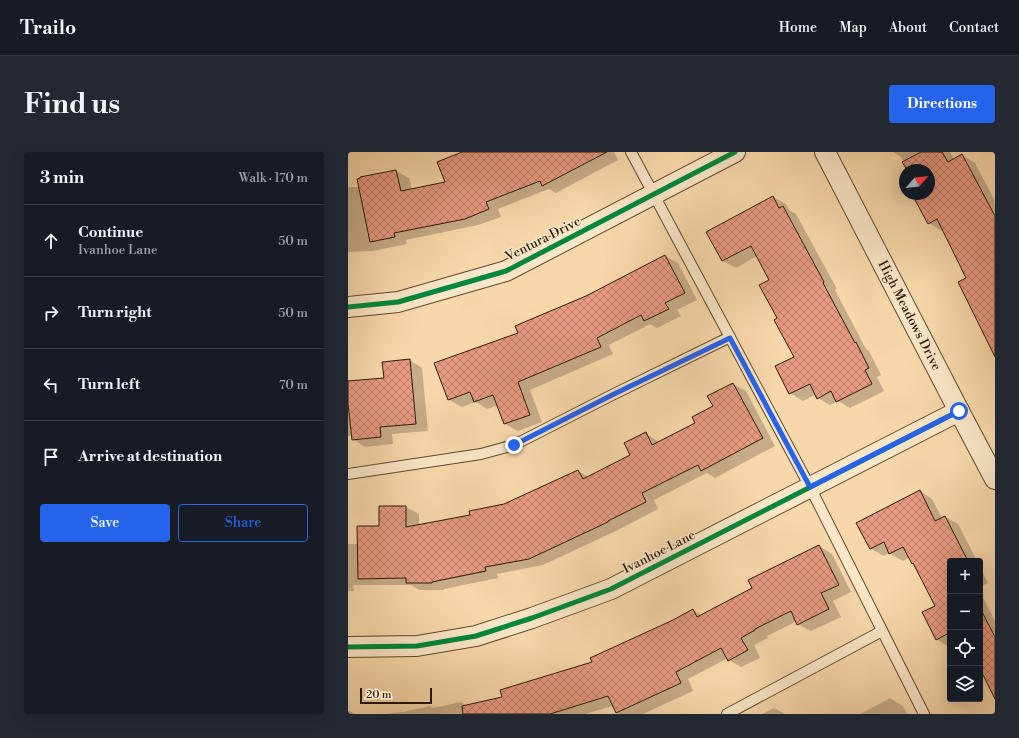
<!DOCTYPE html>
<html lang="en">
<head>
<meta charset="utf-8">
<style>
  :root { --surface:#171b24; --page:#242831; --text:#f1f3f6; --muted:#9ea1a6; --line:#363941; --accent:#2563eb }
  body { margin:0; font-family:"Libre Bodoni",serif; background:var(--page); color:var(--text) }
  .controls { position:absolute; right:12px; bottom:12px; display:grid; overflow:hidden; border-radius:4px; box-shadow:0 4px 16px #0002 }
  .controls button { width:36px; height:36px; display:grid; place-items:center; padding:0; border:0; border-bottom:1px solid var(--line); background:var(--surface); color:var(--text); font:20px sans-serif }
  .compass { position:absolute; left:551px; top:12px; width:36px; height:36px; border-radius:50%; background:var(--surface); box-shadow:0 4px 16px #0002; rotate:62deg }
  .scale { position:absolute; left:12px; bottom:10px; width:72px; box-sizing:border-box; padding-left:4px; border:2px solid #2d1a08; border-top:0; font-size:11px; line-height:14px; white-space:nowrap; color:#2d1a08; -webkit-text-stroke:3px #fae6c8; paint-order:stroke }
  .stop { position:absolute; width:12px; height:12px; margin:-9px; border:3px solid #2563eb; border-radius:50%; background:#fff }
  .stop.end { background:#2563eb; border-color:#fff; box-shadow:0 1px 4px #0008 }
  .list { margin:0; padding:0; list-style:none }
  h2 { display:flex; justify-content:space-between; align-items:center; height:52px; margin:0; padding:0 16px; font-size:17px }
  h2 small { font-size:13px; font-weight:400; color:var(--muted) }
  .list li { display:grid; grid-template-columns:26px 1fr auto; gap:12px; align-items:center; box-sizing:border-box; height:72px; padding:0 16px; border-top:1px solid var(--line) }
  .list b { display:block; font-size:15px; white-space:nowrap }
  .list p { margin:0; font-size:13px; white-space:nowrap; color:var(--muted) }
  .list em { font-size:13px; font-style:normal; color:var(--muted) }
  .actions { display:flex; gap:8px; padding:12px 16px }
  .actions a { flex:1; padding:9px 0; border:1px solid var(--accent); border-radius:4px; text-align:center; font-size:14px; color:var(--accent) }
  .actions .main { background:var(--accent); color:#fff }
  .icon { flex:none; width:22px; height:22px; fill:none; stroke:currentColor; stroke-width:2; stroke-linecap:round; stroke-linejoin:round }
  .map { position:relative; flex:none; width:647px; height:562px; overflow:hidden; border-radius:4px }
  header { display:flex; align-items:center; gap:24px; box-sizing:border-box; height:56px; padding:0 20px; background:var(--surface); border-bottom:1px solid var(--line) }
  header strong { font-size:19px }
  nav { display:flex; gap:22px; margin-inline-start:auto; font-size:14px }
  .intro { display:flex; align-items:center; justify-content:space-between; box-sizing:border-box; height:96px; padding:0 24px }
  h1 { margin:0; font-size:28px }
  .button { padding:10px 18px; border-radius:4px; background:var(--accent); color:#fff; font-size:14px; font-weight:700 }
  main { display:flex; gap:24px; padding:0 24px }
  aside { flex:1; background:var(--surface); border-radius:4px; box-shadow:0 4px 16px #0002 }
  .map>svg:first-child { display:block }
  .shadow { fill:#0003 }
  .building { fill:url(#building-cross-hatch); stroke:#2d1a08 }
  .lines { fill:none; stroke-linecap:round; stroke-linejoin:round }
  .lane-casing { stroke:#604a30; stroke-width:12 }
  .street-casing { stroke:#604a30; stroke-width:22 }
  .lane { stroke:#fae6c8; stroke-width:10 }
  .street { stroke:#fae6c8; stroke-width:20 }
  .cycleway-casing { stroke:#fae6c8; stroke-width:8 }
  .cycleway { stroke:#00873e; stroke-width:5 }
  .route { stroke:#2563eb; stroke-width:5 }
  .labels { text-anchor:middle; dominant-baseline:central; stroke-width:3; stroke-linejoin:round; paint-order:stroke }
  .street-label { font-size:13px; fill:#2d1a08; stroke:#fae6c8 }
</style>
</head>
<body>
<header>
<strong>Trailo</strong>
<nav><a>Home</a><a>Map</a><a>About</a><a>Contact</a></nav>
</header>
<div class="intro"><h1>Find us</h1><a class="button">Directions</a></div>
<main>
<aside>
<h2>3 min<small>Walk · 170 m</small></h2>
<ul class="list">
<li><svg class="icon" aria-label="ahead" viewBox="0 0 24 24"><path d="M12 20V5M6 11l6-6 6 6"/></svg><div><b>Continue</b><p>Ivanhoe Lane</p></div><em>50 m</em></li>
<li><svg class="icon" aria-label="right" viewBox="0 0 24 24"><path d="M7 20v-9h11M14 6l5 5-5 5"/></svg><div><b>Turn right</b></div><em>50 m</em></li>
<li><svg class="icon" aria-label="left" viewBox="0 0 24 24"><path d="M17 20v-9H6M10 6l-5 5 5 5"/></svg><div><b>Turn left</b></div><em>70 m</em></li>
<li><svg class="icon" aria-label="arrive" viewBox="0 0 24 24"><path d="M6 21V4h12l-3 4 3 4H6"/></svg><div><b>Arrive at destination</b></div></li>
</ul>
<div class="actions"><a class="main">Save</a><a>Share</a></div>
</aside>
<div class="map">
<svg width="647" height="562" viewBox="0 0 647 562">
  <defs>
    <pattern id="building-cross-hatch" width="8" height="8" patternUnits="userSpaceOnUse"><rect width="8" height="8" fill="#e79a81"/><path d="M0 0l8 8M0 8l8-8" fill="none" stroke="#bc7d68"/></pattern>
  </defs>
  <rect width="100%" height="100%" fill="#f8d8aa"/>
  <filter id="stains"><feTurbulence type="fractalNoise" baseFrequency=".005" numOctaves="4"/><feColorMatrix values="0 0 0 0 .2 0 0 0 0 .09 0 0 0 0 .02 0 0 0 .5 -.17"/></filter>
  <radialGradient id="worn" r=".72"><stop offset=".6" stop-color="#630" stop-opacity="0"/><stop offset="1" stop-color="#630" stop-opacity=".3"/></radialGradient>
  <g class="shadow">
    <polygon points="126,0 266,0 270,8 208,41 201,37 150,57 153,65 130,73 58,88 59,92 24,99 0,100 0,35 12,35 13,26 48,19 61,26 64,38 98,31"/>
    <polygon points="545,0 602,0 606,7 614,3 627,11 647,49 646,50 647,52 647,202 620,127 595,78 594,79 581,71 573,42 581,42 581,18 560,18 553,5"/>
    <polygon points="425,45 438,52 441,58 448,62 489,137 487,138 518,197 521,199 533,223 529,225 536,239 502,256 490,249 482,253 470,246 468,242 455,249 442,241 429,214 447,205 430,167 422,128 409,104 388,116 375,109 360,80"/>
    <polygon points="317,104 330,111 349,148 329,158 333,164 309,176 302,172 261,193 265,202 182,238 194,270 170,279 157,272 150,253 139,257 128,250 114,255 101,248 171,182"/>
    <polygon points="61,208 74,216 80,279 44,282 45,292 17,295 5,287 4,283 0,284 0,230 37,227"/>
    <polygon points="385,232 398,239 427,294 367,326 359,321 306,348 310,357 272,377 195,413 149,422 150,426 96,437 96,438 71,438 63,433 5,433 6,439 0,439 0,392 10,392 58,355 71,362 71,374 123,364 157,353 230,319 241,325 283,304 298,282 311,290 348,271 366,255"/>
    <polygon points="572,339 584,347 594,366 597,365 610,372 629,409 602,409 602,494 601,495 588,487 588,454 567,412 565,411 562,405 555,409 541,401 536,404 523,397 510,372"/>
    <polygon points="471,394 484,402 503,440 485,449 493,465 463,479 450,472 449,469 419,484 420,486 406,493 412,506 393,515 381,508 380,506 340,527 345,539 295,562 271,562 269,561 265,554 237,562 37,562 55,560 82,554 85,556 113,550 120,554 155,546 245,510 345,458 354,464 405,437"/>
    <polygon points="632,415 640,431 632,435"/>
    <polygon points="632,440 647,469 647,545 637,524 632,527"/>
    <polygon points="542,546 555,554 559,562 512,562"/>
    <polygon points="426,556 437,562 414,562"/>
    <polygon points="0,559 1,559 7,562 0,562"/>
  </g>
  <g class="building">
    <polygon points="114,0 259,0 194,34 192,29 138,50 141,57 117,67 46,81 47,85 22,90 9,27 12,26 12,25 48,18 53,39 97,30 89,10"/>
    <polygon points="573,0 594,0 600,10 614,2 647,64 647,205 610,130 618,126 589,67 580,72 567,48 573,45 572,42 581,42 581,18 559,18 554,10"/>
    <polygon points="425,44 431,56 435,54 476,130 475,131 507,191 508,190 521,216 517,218 524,232 488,250 483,239 469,247 462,232 441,242 427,214 446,205 426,168 429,166 411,133 421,128 403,94 374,109 358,80"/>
    <polygon points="317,103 337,141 317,151 321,157 296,169 293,163 249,186 253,195 170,230 182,263 156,272 145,243 126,250 122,240 100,248 86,211 170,181 167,174 238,144"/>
    <polygon points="62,207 68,272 32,275 33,285 4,288 0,252 0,229 36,226 34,210"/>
    <polygon points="385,231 415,286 353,319 350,313 294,341 298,350 260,369 260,370 181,407 137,415 138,419 84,430 84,431 58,431 58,426 10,427 9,374 31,374 31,354 58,354 58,375 122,363 121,359 156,352 230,318 235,327 282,303 276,291 298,280 304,293 347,271 344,265 365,254 359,244"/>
    <polygon points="572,338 587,369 597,364 620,409 602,409 602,482 601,481 588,488 574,460 587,454 565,411 564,412 555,395 541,402 536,390 522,397 508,371"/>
    <polygon points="471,393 491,433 473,441 481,457 449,473 443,459 407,477 407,478 393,486 400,498 380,509 373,496 328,520 333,531 268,561 260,544 202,562 115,562 114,554 154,545 152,538 244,510 242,506 325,468 345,457 349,465 404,436 400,428"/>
    <polygon points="632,456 647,485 647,547 632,517"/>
  </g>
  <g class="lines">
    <defs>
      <g id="lane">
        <polyline points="283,0 462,335 576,562"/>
        <polyline points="0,322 133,302 166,293 264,243 382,185"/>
        <polyline points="379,562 534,479"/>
      </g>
      <g id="street">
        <path id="s1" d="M477 0 611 259 647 327"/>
        <polyline points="0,155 50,150 158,119 387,0"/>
        <polyline points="0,495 69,494 128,484 184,466 263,437 611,259"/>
      </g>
    </defs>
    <use href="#lane" class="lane-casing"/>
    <use href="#street" class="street-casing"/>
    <use href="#lane" class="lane"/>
    <use href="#street" class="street"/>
    <defs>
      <g id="cycleway">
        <polyline points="0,155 50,150 158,119 387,0"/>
        <polyline points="0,495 69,494 128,484 184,466 263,437 611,259"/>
      </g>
    </defs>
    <use href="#cycleway" class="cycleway-casing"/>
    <use href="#cycleway" class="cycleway"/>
  </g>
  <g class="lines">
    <polyline class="route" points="166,293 264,243 382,186 462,335 611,259"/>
  </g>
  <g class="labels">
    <g class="street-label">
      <text transform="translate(195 87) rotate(-27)">Ventura Drive</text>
      <text stroke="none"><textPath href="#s1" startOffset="184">High Meadows Drive</textPath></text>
      <text transform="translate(311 400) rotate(-27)">Ivanhoe Lane</text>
    </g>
  </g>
  <rect width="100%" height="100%" filter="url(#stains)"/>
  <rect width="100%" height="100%" fill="url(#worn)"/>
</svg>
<div class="controls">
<button>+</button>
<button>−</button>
<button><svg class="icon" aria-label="locate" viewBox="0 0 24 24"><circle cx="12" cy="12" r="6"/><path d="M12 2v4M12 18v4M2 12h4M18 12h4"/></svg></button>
<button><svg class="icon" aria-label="layers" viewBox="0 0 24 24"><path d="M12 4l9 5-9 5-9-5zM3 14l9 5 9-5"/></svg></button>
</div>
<svg class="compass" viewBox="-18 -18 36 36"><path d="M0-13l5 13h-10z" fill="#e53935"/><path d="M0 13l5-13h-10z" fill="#9ea1a6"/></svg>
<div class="scale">20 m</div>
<div class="stop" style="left:611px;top:259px"></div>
<div class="stop end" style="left:166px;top:293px"></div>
</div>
</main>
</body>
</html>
